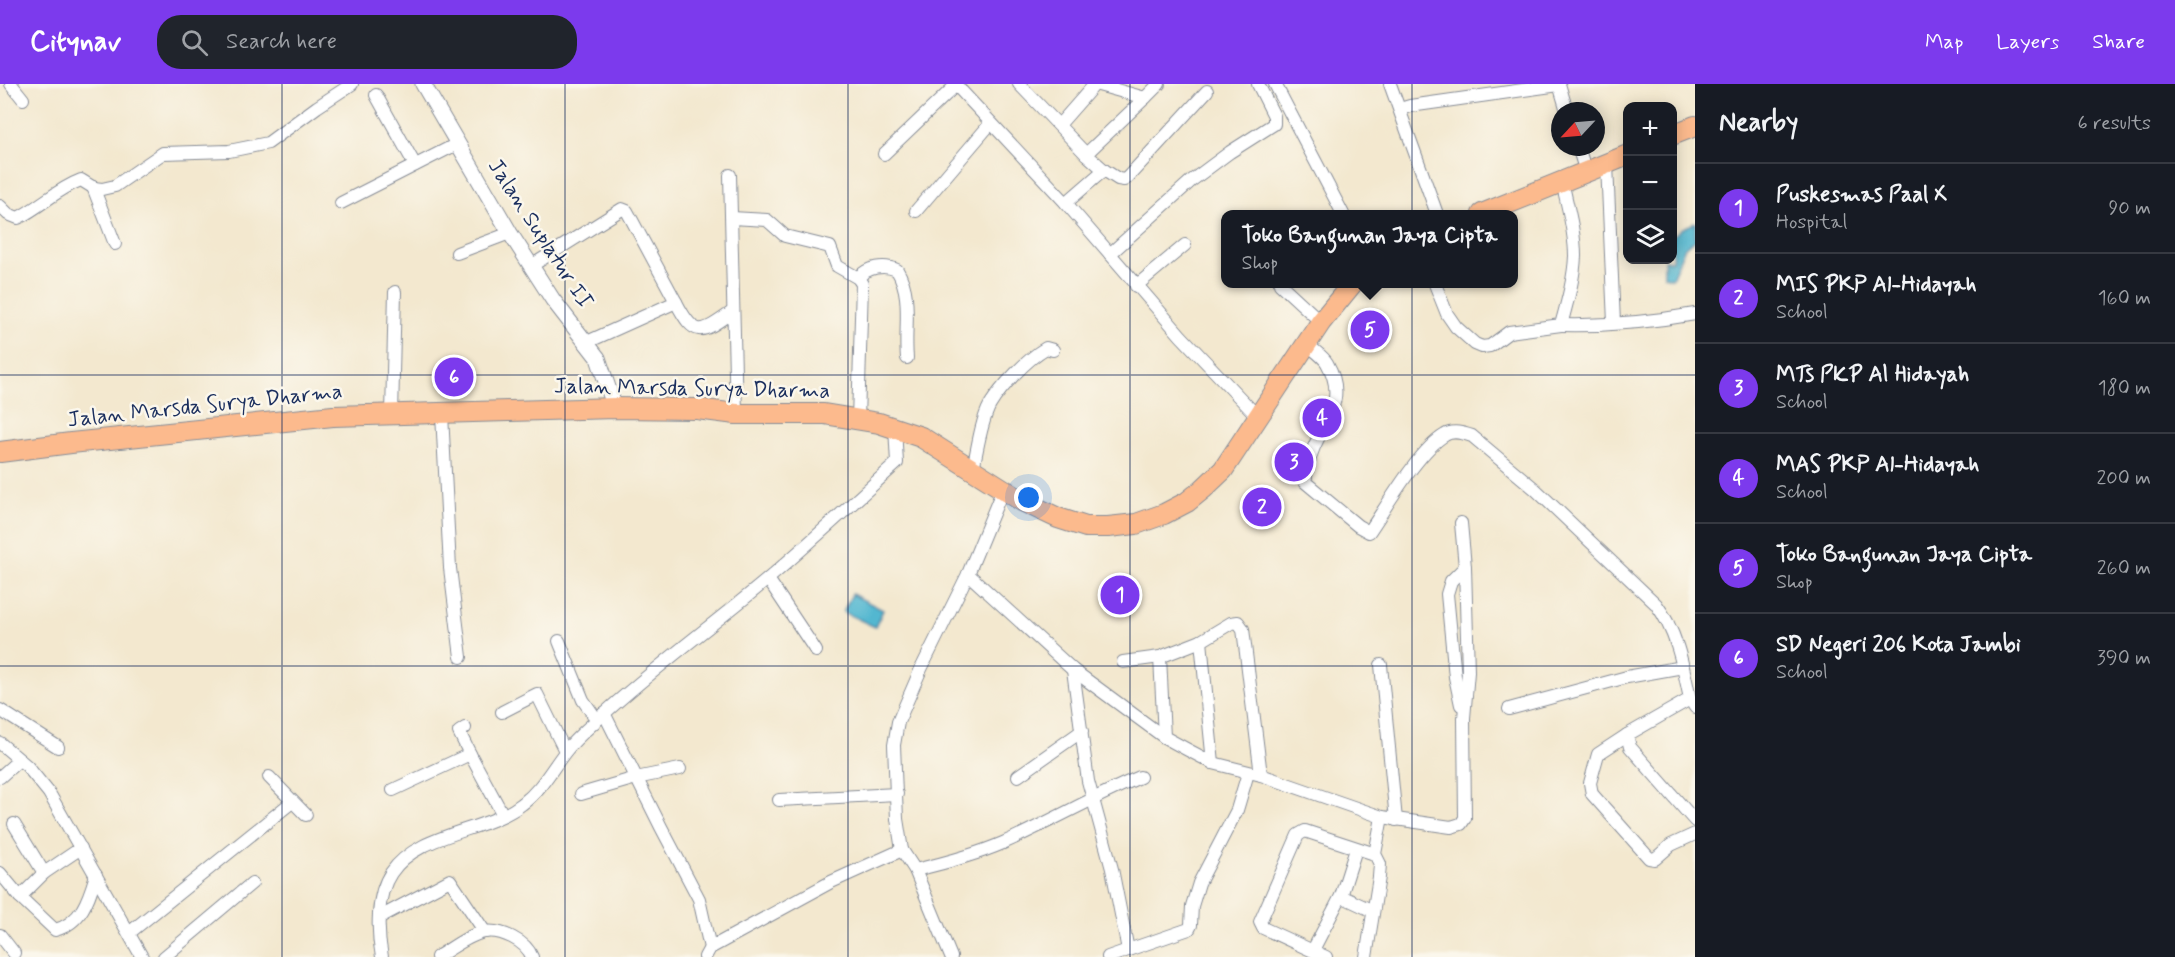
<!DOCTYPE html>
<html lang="en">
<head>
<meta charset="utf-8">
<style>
  :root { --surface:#171b24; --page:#20242c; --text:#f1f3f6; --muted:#9ea1a6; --line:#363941; --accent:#7c3aed }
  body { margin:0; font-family:Mynerve,sans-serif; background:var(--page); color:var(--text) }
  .controls { position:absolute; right:18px; top:18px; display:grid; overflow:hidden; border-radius:12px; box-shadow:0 3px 15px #0003 }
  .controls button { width:54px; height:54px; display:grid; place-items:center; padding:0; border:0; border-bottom:2px solid var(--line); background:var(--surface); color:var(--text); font:30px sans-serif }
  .compass { position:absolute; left:1551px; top:18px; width:54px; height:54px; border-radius:50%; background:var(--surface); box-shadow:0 3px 15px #0003; rotate:244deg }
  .you { position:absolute; left:1029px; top:414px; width:21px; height:21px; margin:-15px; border:4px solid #fff; border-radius:50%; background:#1a73e8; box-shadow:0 0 0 9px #1a73e833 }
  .badge { display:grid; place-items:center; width:39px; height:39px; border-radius:50%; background:var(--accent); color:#fff; font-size:20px; font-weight:700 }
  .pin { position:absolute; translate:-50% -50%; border:3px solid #fff; box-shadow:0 2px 6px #0006 }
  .popup { position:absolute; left:1221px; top:126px; width:297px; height:78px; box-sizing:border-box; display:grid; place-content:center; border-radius:12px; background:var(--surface); filter:drop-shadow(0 2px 4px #0005); font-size:20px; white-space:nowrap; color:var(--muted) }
  .popup b { font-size:22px; color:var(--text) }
  .popup::after { content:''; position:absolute; left:50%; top:100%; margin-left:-12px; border:12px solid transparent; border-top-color:var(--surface) }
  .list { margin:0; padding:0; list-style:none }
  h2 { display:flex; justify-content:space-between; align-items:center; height:78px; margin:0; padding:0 24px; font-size:26px }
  h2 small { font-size:20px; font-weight:400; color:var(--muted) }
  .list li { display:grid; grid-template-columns:39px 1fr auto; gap:18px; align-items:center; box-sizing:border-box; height:90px; padding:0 24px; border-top:2px solid var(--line) }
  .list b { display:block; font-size:22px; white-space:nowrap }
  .list p { margin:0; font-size:20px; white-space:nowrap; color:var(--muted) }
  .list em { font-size:20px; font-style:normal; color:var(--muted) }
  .icon { flex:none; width:33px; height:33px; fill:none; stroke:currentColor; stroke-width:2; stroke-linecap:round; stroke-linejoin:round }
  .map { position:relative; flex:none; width:1695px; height:873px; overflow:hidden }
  header { display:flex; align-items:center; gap:36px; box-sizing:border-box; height:84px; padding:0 30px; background:var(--accent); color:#fff }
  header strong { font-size:28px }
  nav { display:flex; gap:33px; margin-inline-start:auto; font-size:21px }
  .search { width:420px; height:54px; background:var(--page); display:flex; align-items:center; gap:15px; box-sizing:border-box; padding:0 21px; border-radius:24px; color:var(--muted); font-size:22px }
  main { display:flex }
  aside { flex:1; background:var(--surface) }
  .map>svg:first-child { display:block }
  .water { fill:#52b7d0; stroke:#367397; stroke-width:1.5 }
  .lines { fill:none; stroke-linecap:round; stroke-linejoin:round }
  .minor-casing { stroke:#878c96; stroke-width:14 }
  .tertiary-casing { stroke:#878c96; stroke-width:17 }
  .trunk-casing { stroke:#878c96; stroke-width:22 }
  .minor { stroke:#fff; stroke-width:12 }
  .tertiary { stroke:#fff; stroke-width:15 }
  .trunk { stroke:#fcba8d; stroke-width:20 }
  .grid { fill:none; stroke:#1b2f5e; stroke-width:1.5; stroke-opacity:0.55 }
  .labels { text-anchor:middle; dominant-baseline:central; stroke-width:5; stroke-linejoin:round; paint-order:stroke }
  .street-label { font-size:22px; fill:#1b2f5e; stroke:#fbf7ec }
</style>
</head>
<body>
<header>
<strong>Citynav</strong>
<div class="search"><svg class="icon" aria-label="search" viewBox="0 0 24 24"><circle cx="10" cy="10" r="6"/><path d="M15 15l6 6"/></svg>Search here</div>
<nav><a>Map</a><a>Layers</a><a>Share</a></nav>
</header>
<main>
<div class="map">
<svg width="1695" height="873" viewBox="0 0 1695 873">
  <rect width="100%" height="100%" fill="#fbf7ec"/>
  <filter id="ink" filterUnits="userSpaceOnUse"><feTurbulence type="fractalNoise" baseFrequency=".0167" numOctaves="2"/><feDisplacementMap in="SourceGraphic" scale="12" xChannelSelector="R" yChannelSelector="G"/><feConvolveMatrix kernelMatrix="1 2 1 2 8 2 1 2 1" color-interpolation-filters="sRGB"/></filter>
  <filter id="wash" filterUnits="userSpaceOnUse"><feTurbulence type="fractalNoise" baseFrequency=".008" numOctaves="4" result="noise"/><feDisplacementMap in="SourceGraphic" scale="24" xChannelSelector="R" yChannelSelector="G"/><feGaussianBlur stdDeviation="1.35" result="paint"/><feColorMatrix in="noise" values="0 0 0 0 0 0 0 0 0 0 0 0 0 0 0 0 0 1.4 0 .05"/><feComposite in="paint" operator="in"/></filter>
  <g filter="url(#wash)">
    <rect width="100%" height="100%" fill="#f3e8cf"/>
    <g class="water">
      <polygon points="1695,139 1695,156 1685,163 1672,194 1664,192 1664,176 1672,176 1673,152 1683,144"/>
      <polygon points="852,510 883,526 875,543 843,528"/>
    </g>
  </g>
  <g filter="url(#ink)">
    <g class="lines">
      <defs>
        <g id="minor">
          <polyline points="11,0 23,15"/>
          <polyline points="955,0 1066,119 1181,252 1259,334"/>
          <polyline points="1019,0 1086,70 1104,86 1066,119"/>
          <polyline points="1095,0 1145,14 1159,0"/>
          <polyline points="1275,0 1343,130"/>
          <polyline points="1390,0 1437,130"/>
          <polyline points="1559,0 1567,27"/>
          <polyline points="376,11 415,81"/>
          <polyline points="1400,25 1410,22 1559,1"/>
          <polyline points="1059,41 1095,0"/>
          <polyline points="1578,63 1586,88"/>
          <polyline points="884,70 956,1"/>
          <polyline points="1086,70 1145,14"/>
          <polyline points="1607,80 1614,239"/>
          <polyline points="1104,86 1118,95 1124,96 1127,94 1207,7"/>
          <polyline points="730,91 736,330"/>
          <polyline points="93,103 115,160"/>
          <polyline points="341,119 457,60"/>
          <path d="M0 122 8 130 18 134C40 123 57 105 81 96L94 104 102 105 115 102 163 69 229 67 268 59 317 23 352 0"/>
          <polyline points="916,127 991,39"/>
          <polyline points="732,134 767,136 785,152 830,163 837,182 858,194 862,200 858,336"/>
          <polyline points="457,169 510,149"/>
          <polyline points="1110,170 1191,97 1230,68 1274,40 1274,32 1258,0"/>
          <polyline points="531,182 622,125 627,127 676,218 585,259"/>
          <path d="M858 194C867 183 884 180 897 186 913 212 904 244 907 274"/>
          <polyline points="1280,200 1321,238"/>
          <path d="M1435 200 1447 230 1456 243 1475 260 1482 263 1490 262 1509 248 1561 241C1567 219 1574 195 1575 172 1575 147 1567 121 1562 97"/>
          <polyline points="1136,202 1185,161"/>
          <path d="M676 218C695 255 701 250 732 228"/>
          <path d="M1561 241C1606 242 1651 238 1695 230"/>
          <path d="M1307 260C1313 266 1323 272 1327 279 1347 314 1327 333 1314 363 1309 374 1307 386 1305 398L1358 442 1369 448C1387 422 1418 367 1445 351 1453 346 1463 349 1472 352L1535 405 1656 520C1677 548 1683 582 1690 615L1695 623"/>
          <polyline points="392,330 395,208"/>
          <polyline points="442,330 450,484 461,573"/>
          <path d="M973 385C977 367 981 337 990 321 1001 303 1027 275 1046 264L1053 266"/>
          <polyline points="968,490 1073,586 1164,653 1188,666 1213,679 1261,691 1382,733 1451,743 1461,740 1465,734 1464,634 1468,588 1465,483 1461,439"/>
          <polyline points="768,495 816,567"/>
          <polyline points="559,557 583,616 597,636"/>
          <polyline points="1201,557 1231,539 1238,538 1243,545 1261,691"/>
          <polyline points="1160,573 1164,653"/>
          <polyline points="1123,578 1160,573 1201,557 1213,679"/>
          <polyline points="1381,581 1396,736"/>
          <polyline points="1073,586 1088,697 1112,785 1128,866 1108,873"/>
          <polyline points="1690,615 1627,651 1630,663 1695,737"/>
          <polyline points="1461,621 1455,593 1447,510 1451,497 1465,483"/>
          <polyline points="1509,625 1627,593 1683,583"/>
          <polyline points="0,626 58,663"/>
          <polyline points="502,628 537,610 565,667"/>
          <polyline points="604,629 661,743 699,815 710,864"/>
          <polyline points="465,644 459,648 470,670"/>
          <polyline points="1627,651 1598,670 1590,699 1592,710 1649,774 1655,775 1671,761 1695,750"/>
          <polyline points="0,659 27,682 49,709 142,873"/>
          <polyline points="1018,692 1082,647"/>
          <polyline points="0,693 19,676"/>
          <polyline points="269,693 306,731"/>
          <polyline points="393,706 470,670 503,731"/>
          <polyline points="581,710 636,694 680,685"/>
          <polyline points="779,716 897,710"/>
          <polyline points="14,740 44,789"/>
          <path d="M915 786C945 779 975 771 1003 759 1050 738 1093 713 1140 693"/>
          <path d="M0 789 20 813 55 846C82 839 89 814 96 791"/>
          <polyline points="1341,812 1373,827"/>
          <polyline points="20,813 44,789 81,764"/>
          <polyline points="380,833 450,796 485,848"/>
          <polyline points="129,849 292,718"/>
          <polyline points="0,851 14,869"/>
          <polyline points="1128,866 1189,845 1191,841 1192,822 1199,799 1237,726 1248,689"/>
          <polyline points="1313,866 1341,812 1356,765"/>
          <polyline points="164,873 252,799"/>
          <path d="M382 873C377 848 376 811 391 789 418 748 485 749 522 720 541 706 551 686 565 668 574 656 586 646 597 636 652 585 712 542 769 494 812 457 855 417 897 379L895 343"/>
          <path d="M437 873C451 865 468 851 484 848 501 845 526 857 532 873"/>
          <polyline points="705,873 710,864 831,798 902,766"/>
          <polyline points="951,873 915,786 902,766 897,735 894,661 898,638 921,585 968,490 1003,405"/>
          <polyline points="1326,873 1263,844 1260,838 1298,751 1305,747 1375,770"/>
          <polyline points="1366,873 1379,793 1380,780 1375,770 1382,733"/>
        </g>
        <polyline id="tertiary" points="423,0 510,149 553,216 598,274 615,324"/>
        <g id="trunk">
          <polyline points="1672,51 1695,42"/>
          <polyline points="1482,130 1628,71"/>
          <polyline points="0,368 71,359 333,332 615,324 697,325 736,330 824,330 879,339 921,353 1022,417 1058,434 1086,443 1108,443 1136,440 1164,430 1187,418 1203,405 1223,386 1321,238 1352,200"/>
        </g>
      </defs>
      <use href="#minor" class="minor-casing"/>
      <use href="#tertiary" class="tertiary-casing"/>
      <use href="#trunk" class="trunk-casing"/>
      <use href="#minor" class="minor"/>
      <use href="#tertiary" class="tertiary"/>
      <use href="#trunk" class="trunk"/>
    </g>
  </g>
  <path class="grid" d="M282 0V873M565 0V873M848 0V873M1130 0V873M1412 0V873M0 291H1695M0 582H1695"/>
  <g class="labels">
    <g class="street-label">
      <text transform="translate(540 150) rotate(57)">Jalan Suplatur II</text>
      <text transform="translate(692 305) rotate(1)">Jalan Marsda Surya Dharma</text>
      <text transform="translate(205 322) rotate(-6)">Jalan Marsda Surya Dharma</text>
    </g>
  </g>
</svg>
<div class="controls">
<button>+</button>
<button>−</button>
<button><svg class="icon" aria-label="layers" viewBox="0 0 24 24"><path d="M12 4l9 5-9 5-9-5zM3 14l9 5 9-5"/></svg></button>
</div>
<svg class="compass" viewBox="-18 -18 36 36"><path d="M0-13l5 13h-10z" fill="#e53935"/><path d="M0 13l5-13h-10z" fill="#9ea1a6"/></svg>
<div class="you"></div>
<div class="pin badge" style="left:1120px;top:511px">1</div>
<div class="pin badge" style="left:1262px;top:423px">2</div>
<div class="pin badge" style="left:1294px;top:378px">3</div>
<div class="pin badge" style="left:1322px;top:334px">4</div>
<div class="pin badge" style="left:1370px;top:246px">5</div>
<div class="popup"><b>Toko Bangunan Jaya Cipta</b>Shop</div>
<div class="pin badge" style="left:454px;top:293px">6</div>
</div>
<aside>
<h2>Nearby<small>6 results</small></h2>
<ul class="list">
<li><span class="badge">1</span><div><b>Puskesmas Paal X</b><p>Hospital</p></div><em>90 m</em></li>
<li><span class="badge">2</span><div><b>MIS PKP Al-Hidayah</b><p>School</p></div><em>160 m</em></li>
<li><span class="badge">3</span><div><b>MTs PKP Al Hidayah</b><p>School</p></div><em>180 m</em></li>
<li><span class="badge">4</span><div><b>MAS PKP Al-Hidayah</b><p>School</p></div><em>200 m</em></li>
<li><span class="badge">5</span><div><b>Toko Bangunan Jaya Cipta</b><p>Shop</p></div><em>260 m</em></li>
<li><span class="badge">6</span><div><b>SD Negeri 206 Kota Jambi</b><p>School</p></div><em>390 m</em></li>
</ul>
</aside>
</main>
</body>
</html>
